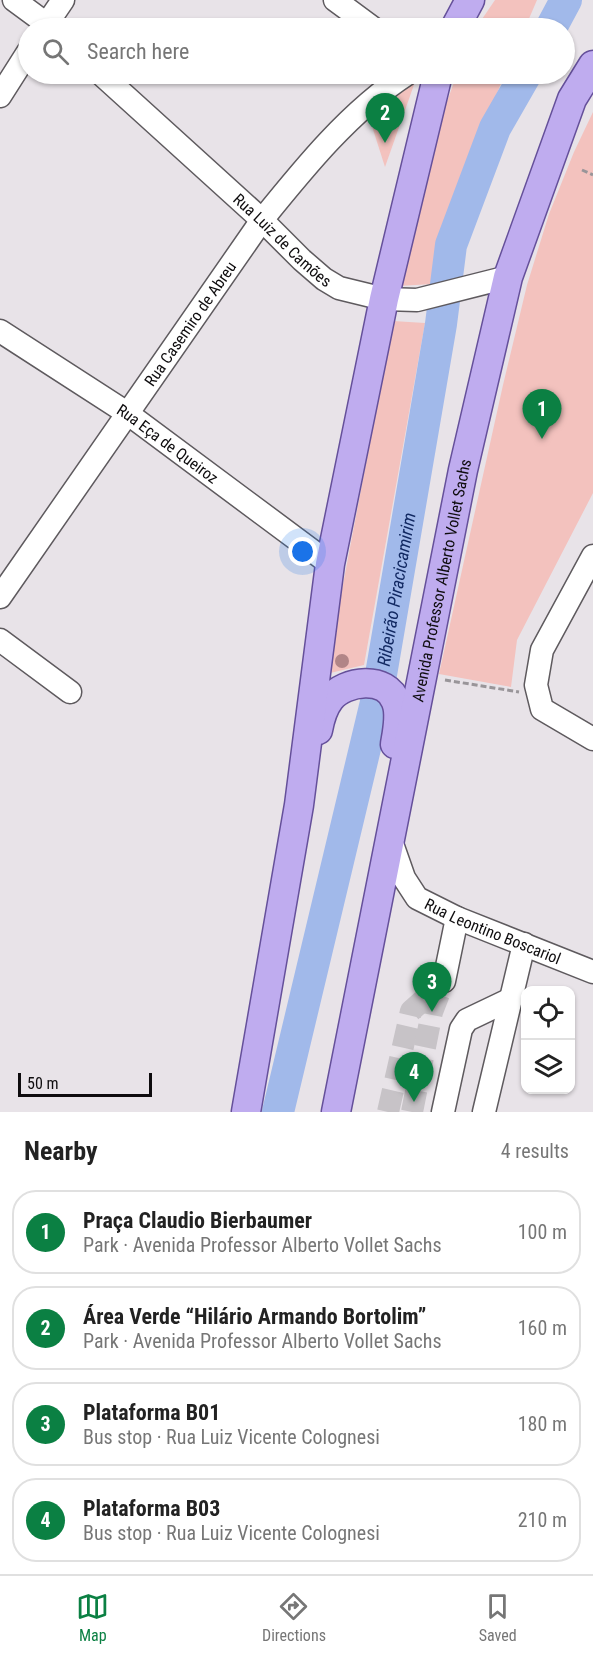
<!DOCTYPE html>
<html lang="en">
<head>
<meta charset="utf-8">
<style>
  :root { --surface:#fff; --page:#f2f2f2; --text:#222; --muted:#767676; --line:#e0e0e0; --accent:#0b8043 }
  body { margin:0; font-family:"Roboto Condensed",sans-serif; background:var(--page); color:var(--text) }
  .controls { position:absolute; right:18px; bottom:18px; display:grid; overflow:hidden; border-radius:12px; box-shadow:0 2px 4px #0004 }
  .controls button { width:54px; height:54px; display:grid; place-items:center; padding:0; border:0; border-bottom:2px solid var(--line); background:var(--surface); color:var(--text); font:30px sans-serif }
  .scale { position:absolute; left:18px; bottom:15px; width:134px; box-sizing:border-box; padding-left:6px; border:3px solid #0e0c0e; border-top:0; font-size:16px; line-height:21px; white-space:nowrap; color:#0e0c0e; -webkit-text-stroke:4px #e8e3e8; paint-order:stroke }
  .you { position:absolute; left:303px; top:552px; width:21px; height:21px; margin:-15px; border:4px solid #fff; border-radius:50%; background:#1a73e8; box-shadow:0 0 0 9px #1a73e833 }
  .badge { display:grid; place-items:center; width:39px; height:39px; border-radius:50%; background:var(--accent); color:#fff; font-size:20px; font-weight:700 }
  .pin { position:absolute; translate:-50% -50px; filter:drop-shadow(0 2px 3px #0008) }
  .pin::after { content:''; position:absolute; top:32px; width:21px; height:18px; background:inherit; clip-path:polygon(0 0,100% 0,50% 100%) }
  .list { margin:0; padding:0; list-style:none }
  h2 { display:flex; justify-content:space-between; align-items:center; height:78px; margin:0; padding:0 24px; font-size:26px }
  h2 small { font-size:20px; font-weight:400; color:var(--muted) }
  .list li { display:grid; grid-template-columns:39px 1fr auto; gap:18px; align-items:center; box-sizing:border-box; height:84px; margin:0 12px 12px; padding:0 12px; border:2px solid var(--line); border-radius:24px }
  .list b { display:block; font-size:22px; white-space:nowrap }
  .list p { margin:0; font-size:20px; white-space:nowrap; color:var(--muted) }
  .list em { font-size:20px; font-style:normal; color:var(--muted) }
  .icon { flex:none; width:33px; height:33px; fill:none; stroke:currentColor; stroke-width:2; stroke-linecap:round; stroke-linejoin:round }
  .map { position:relative; flex:none; width:593px; height:1112px; overflow:hidden }
  .search { position:absolute; background:var(--surface); box-shadow:0 2px 4px #0004; left:18px; right:18px; top:18px; height:66px; display:flex; align-items:center; gap:15px; box-sizing:border-box; padding:0 21px; border-radius:33px; color:var(--muted); font-size:22px }
  .sheet { height:462px; background:var(--surface) }
  nav { display:flex; justify-content:space-around; align-items:center; box-sizing:border-box; height:84px; border-top:2px solid var(--line); background:var(--surface); font-size:16px; color:var(--muted) }
  nav a { display:grid; justify-items:center; gap:3px }
  nav .on { color:var(--accent) }
  .map>svg:first-child { display:block }
  .green { fill:#f3c2be }
  .lines { fill:none; stroke-linecap:round; stroke-linejoin:round }
  .river { stroke:#a1b9ea; stroke-width:32 }
  .minor-tunnel { stroke:#c7c3c7; stroke-width:22; stroke-dasharray:22 11; stroke-linecap:butt }
  .minor-casing { stroke:#5e5a5e; stroke-width:25 }
  .major-casing { stroke:#65509a; stroke-width:31 }
  .path { stroke:#999599; stroke-width:3; stroke-dasharray:6 3; stroke-linecap:butt }
  .minor { stroke:#fff; stroke-width:22 }
  .major { stroke:#bfacef; stroke-width:28 }
  .tree { fill:#b18587 }
  .labels { text-anchor:middle; dominant-baseline:central; stroke-width:6; stroke-linejoin:round; paint-order:stroke }
  .street-label { font-size:16px; fill:#0e0c0e; stroke:#e8e3e8 }
  .water-label { font-size:18px; font-style:italic; fill:#122962; stroke:#e8e3e8 }
</style>
</head>
<body>
<div class="map">
<svg width="593" height="1112" viewBox="0 0 593 1112">
  <rect width="100%" height="100%" fill="#e8e3e8"/>
  <g class="green">
    <polygon points="495,0 537,0 525,28 476,28"/>
    <polygon points="457,74 505,74 443,222 433,284 398,286 444,110"/>
    <polygon points="416,79 385,167 370,120"/>
    <polygon points="593,112 593,493 517,640 511,687 439,674 503,385 527,285 549,214 574,152"/>
    <polygon points="393,321 425,323 364,665 326,674"/>
  </g>
  <g class="lines">
    <g class="river">
      <polyline points="551,28 566,0"/>
      <path id="s1" d="M278 1112 377 698 441 324 451 245 495 128 526 74"/>
    </g>
    <g class="minor-tunnel">
      <polyline points="388,1112 411,1011 444,981"/>
      <polyline points="412,1112 432,1012 442,986"/>
    </g>
    <defs>
      <g id="minor">
        <polyline points="14,0 52,28"/>
        <polyline points="335,0 373,28"/>
        <polyline points="44,28 63,0"/>
        <path id="s2" d="M101 74 262 220 302 260 324 279 339 288 384 299 417 300 508 277"/>
        <polyline points="0,96 28,52"/>
        <path id="s3" d="M0 331 127 413 330 564"/>
        <polyline points="593,556 542,650 536,685 542,709 593,739"/>
        <path id="s4" d="M0 597 262 220C304 168 350 111 407 74"/>
        <polyline points="0,640 70,692"/>
        <path id="s5" d="M391 841 404 878 417 898 457 918 593 972"/>
        <polyline points="444,981 457,918"/>
        <polyline points="443,1112 461,1029 467,1020 511,999"/>
        <polyline points="484,1112 524,944"/>
      </g>
      <g id="major">
        <polyline points="455,28 470,0"/>
        <path d="M318 730C320 719 323 708 330 699 345 680 387 675 396 702 401 714 397 732 395 744"/>
        <polyline points="246,1112 299,805 330,564 384,299 438,74"/>
        <path id="s6" d="M336 1112 463 470 508 277 572 99 593 65"/>
      </g>
    </defs>
    <use href="#minor" class="minor-casing"/>
    <use href="#major" class="major-casing"/>
    <g class="path">
      <polyline points="582,170 593,175"/>
      <polyline points="445,680 519,692"/>
    </g>
    <use href="#minor" class="minor"/>
    <use href="#major" class="major"/>
  </g>
  <circle class="tree" cx="342" cy="661" r="7"/>
  <g class="labels">
    <g class="street-label">
      <text stroke="none"><textPath href="#s2" startOffset="246">Rua Luiz de Camões</textPath></text>
      <text stroke="none"><textPath href="#s4" startOffset="333">Rua Casemiro de Abreu</textPath></text>
      <text stroke="none"><textPath href="#s3" startOffset="202">Rua Eça de Queiroz</textPath></text>
      <text stroke="none"><textPath href="#s6" startOffset="542">Avenida Professor Alberto Vollet Sachs</textPath></text>
      <text stroke="none"><textPath href="#s5" startOffset="146">Rua Leontino Boscariol</textPath></text>
    </g>
    <g class="water-label">
      <text stroke="none"><textPath href="#s1" startOffset="536">Ribeirão Piracicamirim</textPath></text>
    </g>
  </g>
</svg>
<div class="controls">
<button><svg class="icon" aria-label="locate" viewBox="0 0 24 24"><circle cx="12" cy="12" r="6"/><path d="M12 2v4M12 18v4M2 12h4M18 12h4"/></svg></button>
<button><svg class="icon" aria-label="layers" viewBox="0 0 24 24"><path d="M12 4l9 5-9 5-9-5zM3 14l9 5 9-5"/></svg></button>
</div>
<div class="scale">50 m</div>
<div class="you"></div>
<div class="pin badge" style="left:542px;top:439px">1</div>
<div class="pin badge" style="left:385px;top:143px">2</div>
<div class="pin badge" style="left:432px;top:1012px">3</div>
<div class="pin badge" style="left:414px;top:1102px">4</div>
<div class="search"><svg class="icon" aria-label="search" viewBox="0 0 24 24"><circle cx="10" cy="10" r="6"/><path d="M15 15l6 6"/></svg>Search here</div>
</div>
<section class="sheet">
<h2>Nearby<small>4 results</small></h2>
<ul class="list">
<li><span class="badge">1</span><div><b>Praça Claudio Bierbaumer</b><p>Park · Avenida Professor Alberto Vollet Sachs</p></div><em>100 m</em></li>
<li><span class="badge">2</span><div><b>Área Verde “Hilário Armando Bortolim”</b><p>Park · Avenida Professor Alberto Vollet Sachs</p></div><em>160 m</em></li>
<li><span class="badge">3</span><div><b>Plataforma B01</b><p>Bus stop · Rua Luiz Vicente Colognesi</p></div><em>180 m</em></li>
<li><span class="badge">4</span><div><b>Plataforma B03</b><p>Bus stop · Rua Luiz Vicente Colognesi</p></div><em>210 m</em></li>
</ul>
</section>
<nav>
<a class="on"><svg class="icon" aria-label="map" viewBox="0 0 24 24"><path d="M3 6l6-2 6 2 6-2v14l-6 2-6-2-6 2zM9 4v14M15 6v14"/></svg>Map</a>
<a><svg class="icon" aria-label="directions" viewBox="0 0 24 24"><path d="M12 3l9 9-9 9-9-9zM9 14v-3h6M13 9l2 2-2 2"/></svg>Directions</a>
<a><svg class="icon" aria-label="saved" viewBox="0 0 24 24"><path d="M7 4h10v16l-5-4-5 4z"/></svg>Saved</a>
</nav>
</body>
</html>
